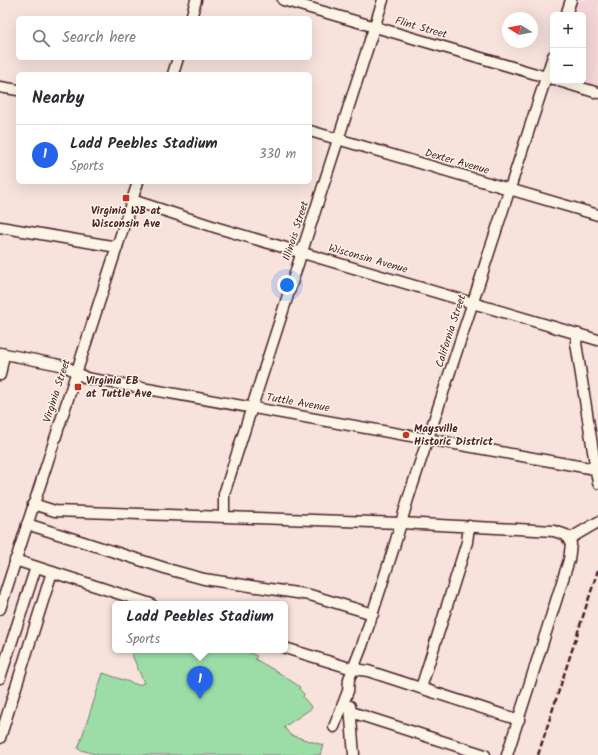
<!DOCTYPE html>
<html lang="en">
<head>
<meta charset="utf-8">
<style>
  :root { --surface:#fff; --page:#f7f7f7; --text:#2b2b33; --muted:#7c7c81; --line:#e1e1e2; --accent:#2563eb }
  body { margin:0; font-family:Kalam,sans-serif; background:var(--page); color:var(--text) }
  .controls { position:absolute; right:12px; top:12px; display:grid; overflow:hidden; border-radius:6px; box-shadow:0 4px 16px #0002 }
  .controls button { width:36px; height:36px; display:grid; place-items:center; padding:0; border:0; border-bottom:1px solid var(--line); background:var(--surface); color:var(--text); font:20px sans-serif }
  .compass { position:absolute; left:502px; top:12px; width:36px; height:36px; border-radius:50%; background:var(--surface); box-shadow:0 4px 16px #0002; rotate:280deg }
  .you { position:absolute; left:287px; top:285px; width:14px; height:14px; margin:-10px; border:3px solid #fff; border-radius:50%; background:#1a73e8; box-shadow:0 0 0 6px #1a73e833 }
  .badge { display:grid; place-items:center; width:26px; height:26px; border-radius:50%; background:var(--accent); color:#fff; font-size:13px; font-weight:700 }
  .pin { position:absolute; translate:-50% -33px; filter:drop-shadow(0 1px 2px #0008) }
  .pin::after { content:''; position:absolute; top:21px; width:14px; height:12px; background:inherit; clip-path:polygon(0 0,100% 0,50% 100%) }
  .popup { position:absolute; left:112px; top:601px; width:176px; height:52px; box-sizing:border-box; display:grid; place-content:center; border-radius:6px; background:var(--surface); filter:drop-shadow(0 1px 3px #0005); font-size:13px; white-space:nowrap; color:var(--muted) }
  .popup b { font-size:15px; color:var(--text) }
  .popup::after { content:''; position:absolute; left:50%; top:100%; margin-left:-8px; border:8px solid transparent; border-top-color:var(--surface) }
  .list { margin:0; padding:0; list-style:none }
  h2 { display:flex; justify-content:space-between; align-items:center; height:52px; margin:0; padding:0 16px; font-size:17px }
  h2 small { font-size:13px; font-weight:400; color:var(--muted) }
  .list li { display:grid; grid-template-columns:26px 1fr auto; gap:12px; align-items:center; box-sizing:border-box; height:60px; padding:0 16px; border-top:1px solid var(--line) }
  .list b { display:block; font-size:15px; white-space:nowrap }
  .list p { margin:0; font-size:13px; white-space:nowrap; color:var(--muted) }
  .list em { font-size:13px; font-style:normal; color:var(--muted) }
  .icon { flex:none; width:22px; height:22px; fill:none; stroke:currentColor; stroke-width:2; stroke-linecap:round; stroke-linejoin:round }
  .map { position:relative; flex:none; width:598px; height:755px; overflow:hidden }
  .search { position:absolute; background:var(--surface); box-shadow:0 4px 16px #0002; left:16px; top:16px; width:296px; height:44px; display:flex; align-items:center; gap:10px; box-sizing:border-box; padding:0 14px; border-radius:6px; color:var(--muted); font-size:15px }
  .panel { position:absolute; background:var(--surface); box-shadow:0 4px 16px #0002; left:16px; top:72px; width:296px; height:112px; border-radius:6px }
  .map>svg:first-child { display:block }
  .built { fill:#f4d4d6 }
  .green { fill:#9cdda7; stroke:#737e69 }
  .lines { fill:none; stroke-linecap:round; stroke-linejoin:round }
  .minor-casing { stroke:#4a1f2b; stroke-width:13 }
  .minor { stroke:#fcf5e5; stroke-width:10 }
  .rail { stroke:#4a1f2b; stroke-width:2.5; stroke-dasharray:6 3; stroke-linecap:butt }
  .poi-dot { fill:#c8321e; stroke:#fcf5e5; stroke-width:1.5 }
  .labels { text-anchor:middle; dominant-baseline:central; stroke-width:3; stroke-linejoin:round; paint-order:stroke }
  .street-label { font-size:11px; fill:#4a1f2b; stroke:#fcf5e5 }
  .poi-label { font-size:11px; font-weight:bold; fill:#4a1f2b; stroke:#fcf5e5; text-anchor:start }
</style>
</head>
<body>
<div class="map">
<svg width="598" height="755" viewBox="0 0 598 755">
  <rect width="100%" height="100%" fill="#f7e2dc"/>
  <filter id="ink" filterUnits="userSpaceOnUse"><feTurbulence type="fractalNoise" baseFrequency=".025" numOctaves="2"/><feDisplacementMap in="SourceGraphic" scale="8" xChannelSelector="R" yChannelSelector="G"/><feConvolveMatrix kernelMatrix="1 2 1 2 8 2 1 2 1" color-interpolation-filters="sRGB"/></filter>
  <g filter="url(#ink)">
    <polygon class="built" points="566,0 598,0 598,96 543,79 553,45 553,81 583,81 583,15 562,15"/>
    <polygon class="green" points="130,650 243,650 257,656 255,659 281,674 300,687 299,689 304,694 303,697 312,708 284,727 290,735 323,745 320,755 98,755 78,749 103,673 138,685 144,683"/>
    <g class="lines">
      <defs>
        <g id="minor">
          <polyline points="283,0 553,79"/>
          <polyline points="566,15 571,0"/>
          <polyline points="191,18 196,0"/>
          <polyline points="173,74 178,58"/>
          <polyline points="559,81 598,93"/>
          <polyline points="0,87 18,90"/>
          <polyline points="310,131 598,215"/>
          <polyline points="132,200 218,228 598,340"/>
          <polyline points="0,227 117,247"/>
          <polyline points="578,334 576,343 598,483"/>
          <polyline points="0,353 55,364 67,367 86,378 595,469"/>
          <polyline points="0,375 4,354"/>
          <polyline points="33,504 55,511 401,523 554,531 566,535 571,544 569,560 507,755"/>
          <polyline points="224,516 224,494 383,0"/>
          <polyline points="27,524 171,570 204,579 310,595 373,614"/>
          <polyline points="569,539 598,522"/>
          <polyline points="15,560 151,604"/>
          <polyline points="0,609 138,182"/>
          <polyline points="285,648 353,669 368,671 519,720"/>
          <polyline points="0,678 36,567"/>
          <polyline points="421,688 467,542 469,526"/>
          <polyline points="350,706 354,755"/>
          <polyline points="351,712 485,755"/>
          <polyline points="334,727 348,691 349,679 362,646 394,547 408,499 470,311 553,56"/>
          <polyline points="0,738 52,572"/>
        </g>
      </defs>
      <use href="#minor" class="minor-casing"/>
      <use href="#minor" class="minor"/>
      <polyline class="rail" points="538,755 598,570"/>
    </g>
  </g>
  <g class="poi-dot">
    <rect x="122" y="194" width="8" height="8" rx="2"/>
    <rect x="74" y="383" width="8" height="8" rx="2"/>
    <circle cx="406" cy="435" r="4"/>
  </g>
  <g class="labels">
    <g class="street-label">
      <text transform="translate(421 28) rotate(16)">Flint Street</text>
      <text transform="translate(457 162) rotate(16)">Dexter Avenue</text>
      <text transform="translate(296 231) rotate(-72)">Illinois Street</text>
      <text transform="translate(368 259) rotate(16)">Wisconsin Avenue</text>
      <text transform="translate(451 331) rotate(-72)">California Street</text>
      <text transform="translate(57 391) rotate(-72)">Virginia Street</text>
      <text transform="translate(298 403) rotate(10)">Tuttle Avenue</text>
    </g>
    <g class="poi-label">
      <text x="126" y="211" text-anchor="middle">Virginia WB at<tspan x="126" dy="13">Wisconsin Ave</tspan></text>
      <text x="86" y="381">Virginia EB<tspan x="86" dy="13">at Tuttle Ave</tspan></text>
      <text x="414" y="429">Maysville<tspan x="414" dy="13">Historic District</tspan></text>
    </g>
  </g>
</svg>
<div class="controls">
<button>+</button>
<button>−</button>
</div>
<svg class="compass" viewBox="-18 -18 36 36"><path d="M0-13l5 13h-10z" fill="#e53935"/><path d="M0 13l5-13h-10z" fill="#7c7c81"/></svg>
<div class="you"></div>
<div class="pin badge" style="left:200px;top:699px">1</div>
<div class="popup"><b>Ladd Peebles Stadium</b>Sports</div>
<div class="search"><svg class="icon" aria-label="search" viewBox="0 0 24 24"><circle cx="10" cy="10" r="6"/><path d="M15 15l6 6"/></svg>Search here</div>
<section class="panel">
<h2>Nearby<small></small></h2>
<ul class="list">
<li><span class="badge">1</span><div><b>Ladd Peebles Stadium</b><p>Sports</p></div><em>330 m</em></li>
</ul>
</section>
</div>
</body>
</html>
